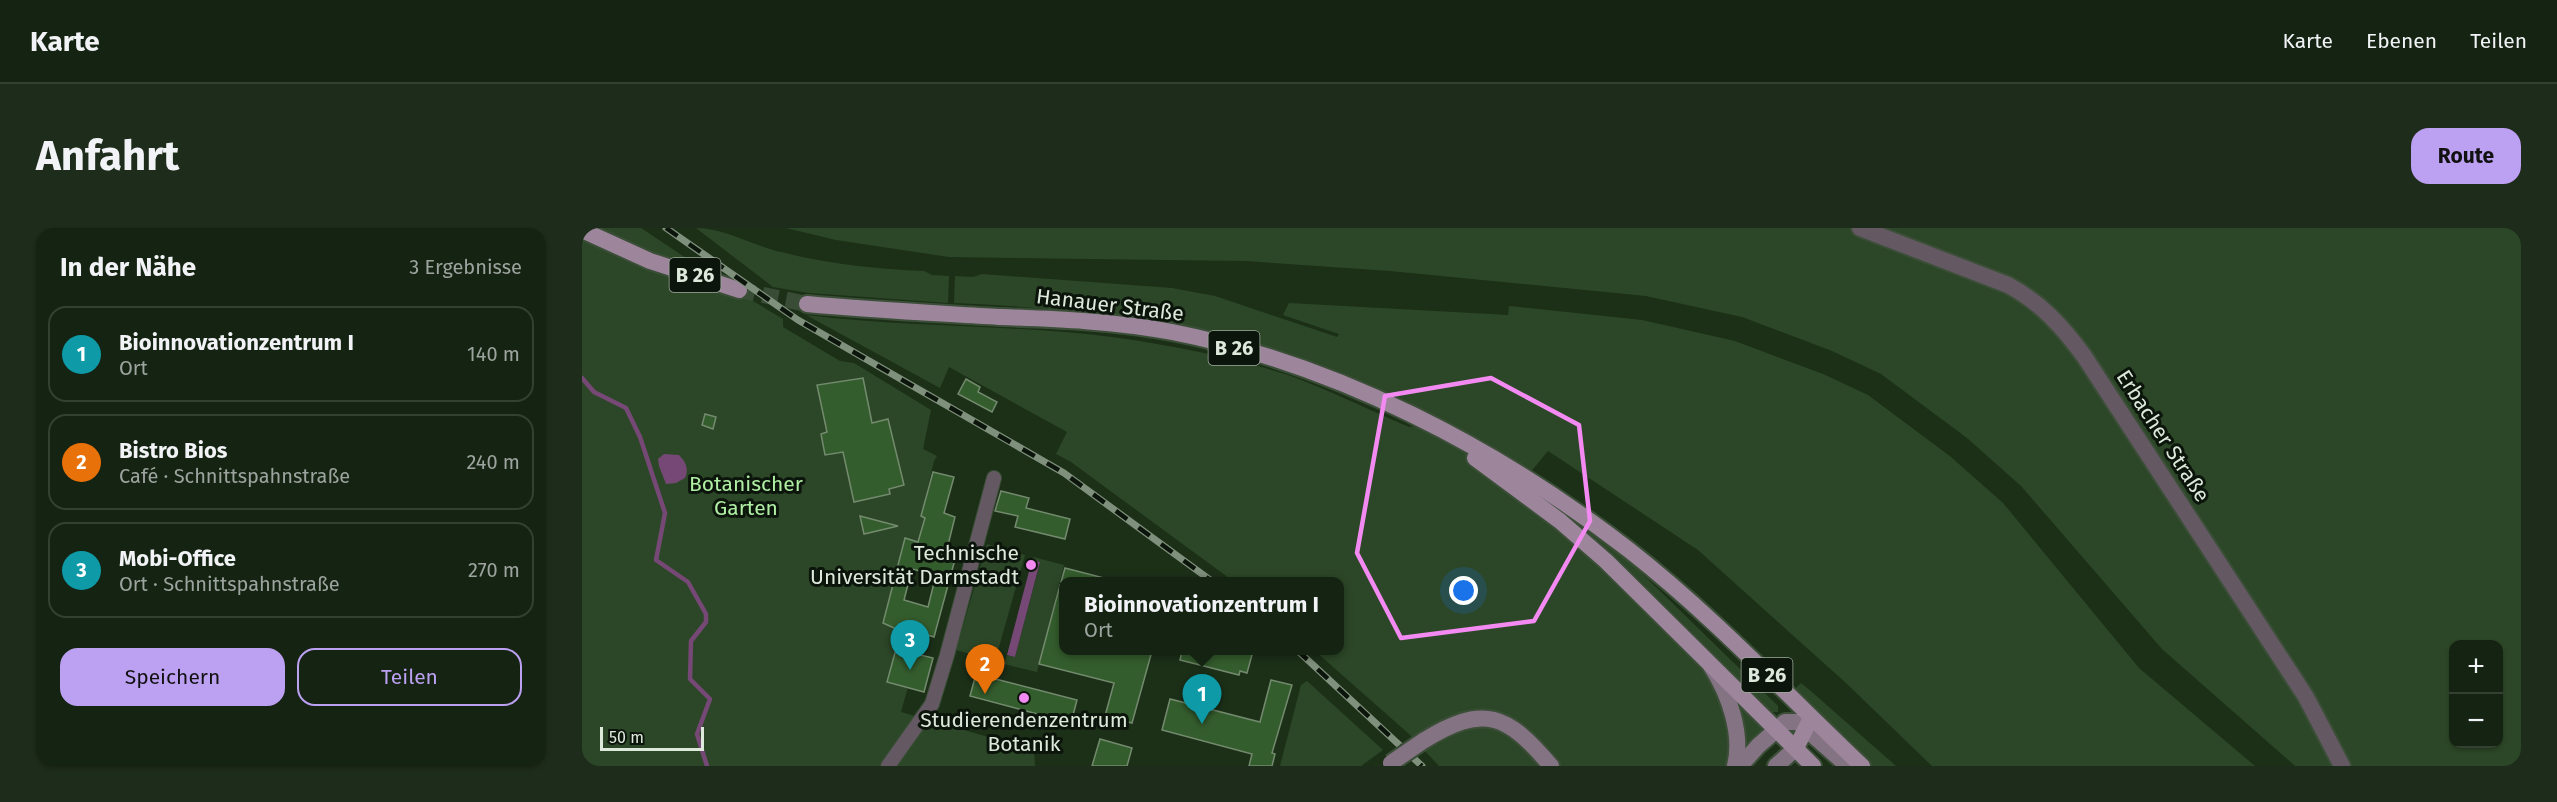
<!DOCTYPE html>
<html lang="de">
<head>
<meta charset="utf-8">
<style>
  :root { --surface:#152412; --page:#1e2c1b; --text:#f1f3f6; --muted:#9da49f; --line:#344132; --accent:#bca0f2 }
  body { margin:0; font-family:"Fira Sans",sans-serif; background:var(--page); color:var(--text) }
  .controls { position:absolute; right:18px; bottom:18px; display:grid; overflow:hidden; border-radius:12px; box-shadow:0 2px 4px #0004 }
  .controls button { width:54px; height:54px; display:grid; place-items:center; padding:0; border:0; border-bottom:2px solid var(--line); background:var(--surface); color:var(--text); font:30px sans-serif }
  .scale { position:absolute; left:18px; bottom:15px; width:104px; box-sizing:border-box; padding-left:6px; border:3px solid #ddeadb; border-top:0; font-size:16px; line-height:21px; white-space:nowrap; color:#ddeadb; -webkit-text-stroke:4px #0c150b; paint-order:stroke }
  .you { position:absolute; left:882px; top:363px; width:21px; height:21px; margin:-15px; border:4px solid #fff; border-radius:50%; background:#1a73e8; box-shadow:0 0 0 9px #1a73e833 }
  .badge { display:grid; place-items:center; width:39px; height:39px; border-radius:50%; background:var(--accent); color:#fff; font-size:20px; font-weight:700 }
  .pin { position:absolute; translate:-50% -50px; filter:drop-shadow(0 2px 3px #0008) }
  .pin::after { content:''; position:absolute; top:32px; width:21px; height:18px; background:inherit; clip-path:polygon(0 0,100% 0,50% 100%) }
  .popup { position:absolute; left:477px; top:349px; width:285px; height:78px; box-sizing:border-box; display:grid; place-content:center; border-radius:12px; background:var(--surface); filter:drop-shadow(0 2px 4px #0005); font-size:20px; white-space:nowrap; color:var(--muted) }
  .popup b { font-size:22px; color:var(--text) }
  .popup::after { content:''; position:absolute; left:50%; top:100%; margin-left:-12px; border:12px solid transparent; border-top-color:var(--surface) }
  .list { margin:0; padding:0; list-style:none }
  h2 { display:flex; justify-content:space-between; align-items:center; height:78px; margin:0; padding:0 24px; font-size:26px }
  h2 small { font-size:20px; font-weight:400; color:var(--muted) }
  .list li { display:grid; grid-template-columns:39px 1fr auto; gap:18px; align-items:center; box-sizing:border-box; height:96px; margin:0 12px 12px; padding:0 12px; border:2px solid var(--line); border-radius:18px }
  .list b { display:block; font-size:22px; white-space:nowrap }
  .list p { margin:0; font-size:20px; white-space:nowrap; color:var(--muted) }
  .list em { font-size:20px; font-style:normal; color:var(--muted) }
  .actions { display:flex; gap:12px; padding:18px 24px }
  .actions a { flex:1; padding:14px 0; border:2px solid var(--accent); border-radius:18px; text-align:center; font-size:21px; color:var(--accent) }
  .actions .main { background:var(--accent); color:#111 }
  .map { position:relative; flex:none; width:1939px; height:538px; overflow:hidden; border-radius:18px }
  header { display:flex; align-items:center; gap:36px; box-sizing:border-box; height:84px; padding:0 30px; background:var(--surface); border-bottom:2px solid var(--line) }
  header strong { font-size:28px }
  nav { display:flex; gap:33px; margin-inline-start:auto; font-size:21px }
  .intro { display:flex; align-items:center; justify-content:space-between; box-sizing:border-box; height:144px; padding:0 36px }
  h1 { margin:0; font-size:42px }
  .button { padding:15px 27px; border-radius:18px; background:var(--accent); color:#111; font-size:21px; font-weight:700 }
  main { display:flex; gap:36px; padding:0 36px }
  aside { flex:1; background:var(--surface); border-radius:18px; box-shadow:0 2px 4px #0004 }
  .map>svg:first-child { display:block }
  .green { fill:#2c4727; fill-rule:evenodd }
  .water { fill:#764875 }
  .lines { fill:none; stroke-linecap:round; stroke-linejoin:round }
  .stream { stroke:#764875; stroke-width:4.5 }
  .building { fill:#345d2d; stroke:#738a6e; stroke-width:1.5; fill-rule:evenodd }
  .primary-tunnel { stroke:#394c35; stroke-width:16; stroke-dasharray:16 8; stroke-linecap:butt }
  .minor-casing { stroke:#3b4e37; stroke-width:16 }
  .tertiary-casing { stroke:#3b4e37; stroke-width:20 }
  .secondary-casing { stroke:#3b4e37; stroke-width:20 }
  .primary-casing { stroke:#3b4e37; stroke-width:20 }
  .minor { stroke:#645963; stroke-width:14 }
  .tertiary { stroke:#645963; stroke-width:16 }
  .secondary { stroke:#847383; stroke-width:16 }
  .primary { stroke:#9d869c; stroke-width:16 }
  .rail-casing { stroke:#7f907c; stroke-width:7 }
  .rail { stroke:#0c150b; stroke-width:4.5; stroke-dasharray:14; stroke-linecap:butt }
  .secondary-bridge-casing { stroke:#3b4e37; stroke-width:20; stroke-linecap:butt }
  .secondary-bridge { stroke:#847383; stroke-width:16 }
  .marked { fill:none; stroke:#f38af1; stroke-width:4.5; stroke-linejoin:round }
  .poi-dot { fill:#f38af1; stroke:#0c150b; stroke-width:2 }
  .labels { text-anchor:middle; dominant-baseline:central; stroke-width:6; stroke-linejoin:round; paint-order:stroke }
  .shield { fill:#0c150b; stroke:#9eaa9d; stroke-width:1.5 }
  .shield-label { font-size:20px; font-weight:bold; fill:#ddeadb }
  .street-label { font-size:21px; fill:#ddeadb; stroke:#0c150b }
  .park-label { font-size:21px; fill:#afeea3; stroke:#0c150b }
  .poi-label { font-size:21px; fill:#ddeadb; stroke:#0c150b; text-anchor:end }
</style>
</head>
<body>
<header>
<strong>Karte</strong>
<nav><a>Karte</a><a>Ebenen</a><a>Teilen</a></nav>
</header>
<div class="intro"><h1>Anfahrt</h1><a class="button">Route</a></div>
<main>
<aside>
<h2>In der Nähe<small>3 Ergebnisse</small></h2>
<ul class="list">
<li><span class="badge" style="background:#0f9aa8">1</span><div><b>Bioinnovationzentrum I</b><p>Ort</p></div><em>140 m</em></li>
<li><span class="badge" style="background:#e8710a">2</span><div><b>Bistro Bios</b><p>Café · Schnittspahnstraße</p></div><em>240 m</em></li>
<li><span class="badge" style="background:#0f9aa8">3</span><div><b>Mobi-Office</b><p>Ort · Schnittspahnstraße</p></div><em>270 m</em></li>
</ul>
<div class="actions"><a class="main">Speichern</a><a>Teilen</a></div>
</aside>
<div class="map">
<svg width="1939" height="538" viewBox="0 0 1939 538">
  <rect width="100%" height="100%" fill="#1c3018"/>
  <g class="green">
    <polygon points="0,0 59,0 146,58 201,91 201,99 258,133 272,135 349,182 341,221 355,228 352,233 339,288 343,290 336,314 323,311 301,395 319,403 305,454 326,459 319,484 452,522 453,538 0,538"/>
    <path d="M114 0C143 0 171 18 199 24 246 36 293 41 342 43L350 47 367 48 366 75 227 65 191 59Z"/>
    <path d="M204 0H1939V538H1713L1580 421 1439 258 1385 210 1299 146 1250 123 1160 89 1064 68 808 43 663 33 367 29 254 12ZM1872 416H1916V516H1872Z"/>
    <path d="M400 46 590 60 633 68 755 109 757 106 701 87 707 75 926 87 927 78 1060 92 1153 113 1241 146 1286 167 1369 229 1421 275 1557 440 1673 538H1350L1264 455 1116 322 966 223 947 246C889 213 832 177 772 150 647 95 507 81 372 75L373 48 391 49Z"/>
    <path d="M224 87C328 100 433 96 537 110 592 118 653 130 706 147 747 162 787 182 827 199L846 196 929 257 1052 360 1129 452 1143 485 1149 510 1147 538H857L827 506 733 423 758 422V354L651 353 489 234 474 226 485 204 367 139 358 160Z"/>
    <polygon points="932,249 1035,321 1196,478 1196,484 1190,484 1031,326"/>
    <polygon points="405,316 443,327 413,433 374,422"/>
    <polygon points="451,329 482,337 455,444 422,436 425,427 433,429 458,335 450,332"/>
    <polygon points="725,453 801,522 779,538 698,538 719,457"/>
    <polygon points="1219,455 1231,465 1314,538 1288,538 1211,463"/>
    <polygon points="1152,469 1184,501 1164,520 1163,507"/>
  </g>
  <g class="water">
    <path d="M82 226 97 227C104 234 107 241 103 250L94 255 84 256 77 238 76 231Z"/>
    <polygon points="450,332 458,334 433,429 425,427"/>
  </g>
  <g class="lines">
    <polyline class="stream" points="0,150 12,164 44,180 58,209 83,285 74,332 106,354 124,386 124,394 109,413 108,451 128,471 115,506 125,538"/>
  </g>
  <g class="building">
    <polygon points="281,150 290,195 306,191 322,257 307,261 308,266 272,274 261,224 243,227 239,206 245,204 235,157"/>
    <polygon points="384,151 398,159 396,164 415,174 410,184 376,166"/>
    <polygon points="123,186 134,189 131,201 120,197"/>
    <path d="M351 244 372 249 362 285 373 289 365 321 375 324 352 409 339 405 334 426 351 430 342 464 305 454 319 403 301 395 323 310 336 314 343 290 339 288ZM330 341 354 347 346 379 322 372Z"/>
    <polygon points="419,263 447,270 444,280 488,291 483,311 433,299 436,288 413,283"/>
    <polygon points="278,288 316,298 282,306"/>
    <polygon points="483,340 522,350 521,354 479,354"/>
    <polygon points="478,357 482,357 482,423 570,423 550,495 523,488 532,455 457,436"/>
    <polygon points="600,423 671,423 665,445 658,443 657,447 598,432"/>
    <polygon points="394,446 495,472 489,495 388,468"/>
    <polygon points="689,452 710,457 690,525 693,526 690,538 667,538 670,526 580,502 588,471 678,494"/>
    <polygon points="518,511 550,520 545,538 510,538"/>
  </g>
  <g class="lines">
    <polyline class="primary-tunnel" points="157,62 225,76"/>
    <defs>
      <polyline id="minor" points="306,538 350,476 365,427 412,250"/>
      <path id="tertiary" d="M1278 0 1426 57C1459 75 1480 98 1502 128L1724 469 1760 538"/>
      <g id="secondary">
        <path d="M1129 438C1147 466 1161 506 1153 538"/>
        <path d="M841 513C902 475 925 486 969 538"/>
        <polyline points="1158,538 1176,518 1203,494 1216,494 1266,538"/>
        <polyline points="1194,538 1214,520"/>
      </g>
      <g id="primary">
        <polyline points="0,2 68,33 157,62"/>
        <path d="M225 76C289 82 353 85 417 89 474 91 533 93 590 104 754 136 915 220 1047 322 1130 387 1203 465 1280 538"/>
        <polyline points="893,230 978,293 1024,333 1231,538"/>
        <polyline points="1214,520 1229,490"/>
      </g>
    </defs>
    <use href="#minor" class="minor-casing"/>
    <use href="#tertiary" class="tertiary-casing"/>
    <use href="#secondary" class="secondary-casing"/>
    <use href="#primary" class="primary-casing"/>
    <use href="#minor" class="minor"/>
    <use href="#tertiary" class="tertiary"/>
    <use href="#secondary" class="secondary"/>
    <use href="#primary" class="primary"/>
    <defs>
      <g id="rail">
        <polyline points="84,0 216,92 482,245 631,354"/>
        <polyline points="715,422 840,538"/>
      </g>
    </defs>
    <use href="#rail" class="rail-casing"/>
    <use href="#rail" class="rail"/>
    <defs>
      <polyline id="secondary-bridge" points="809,535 841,513"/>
    </defs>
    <use href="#secondary-bridge" class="secondary-bridge-casing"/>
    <use href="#secondary-bridge" class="secondary-bridge"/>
  </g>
  <path class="marked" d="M909 150 997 197 1008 293 952 393 819 410 775 325 803 168Z"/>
  <g class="poi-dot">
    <circle cx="449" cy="337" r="6"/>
    <circle cx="442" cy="470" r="6"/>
  </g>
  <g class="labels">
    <g class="shield">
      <rect x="87.5" y="30" width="51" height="34" rx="4.5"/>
      <rect x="626.5" y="103" width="51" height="34" rx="4.5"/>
      <rect x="1159.5" y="430" width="51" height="34" rx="4.5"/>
    </g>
    <g class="shield-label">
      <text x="113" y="47">B 26</text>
      <text x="652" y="120">B 26</text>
      <text x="1185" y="447">B 26</text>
    </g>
    <g class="street-label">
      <text transform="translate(528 77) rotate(7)">Hanauer Straße</text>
      <text transform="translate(1581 208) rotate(57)">Erbacher Straße</text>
    </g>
    <g class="park-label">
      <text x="164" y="256">Botanischer<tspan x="164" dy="24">Garten</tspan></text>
    </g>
    <g class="poi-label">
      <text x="437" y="325">Technische<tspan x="437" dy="24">Universität Darmstadt</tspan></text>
      <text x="442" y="492" text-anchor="middle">Studierendenzentrum<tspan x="442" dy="24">Botanik</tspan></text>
    </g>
  </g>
</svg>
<div class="controls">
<button>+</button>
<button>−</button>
</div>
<div class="scale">50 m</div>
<div class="you"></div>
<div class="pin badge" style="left:620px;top:496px;background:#0f9aa8">1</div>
<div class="popup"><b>Bioinnovationzentrum I</b>Ort</div>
<div class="pin badge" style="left:403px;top:466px;background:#e8710a">2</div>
<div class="pin badge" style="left:328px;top:442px;background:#0f9aa8">3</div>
</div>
</main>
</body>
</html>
